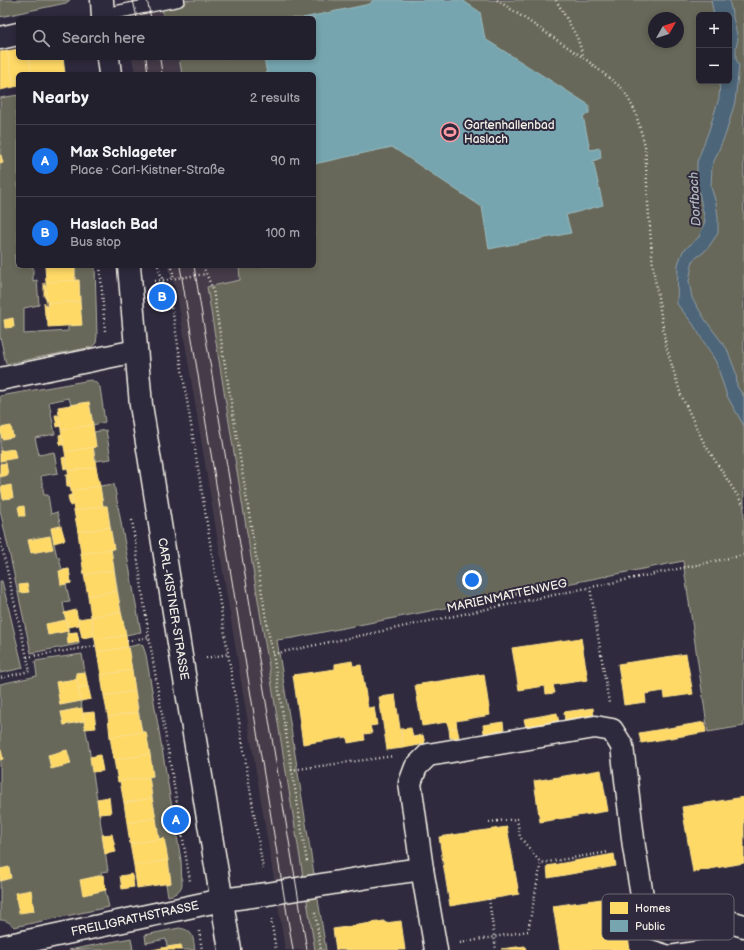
<!DOCTYPE html>
<html lang="en">
<head>
<meta charset="utf-8">
<style>
  :root { --surface:#23202e; --page:#2f2d3a; --text:#f1f3f6; --muted:#a3a3aa; --line:#403e4a; --accent:#1a73e8 }
  body { margin:0; font-family:"Balsamiq Sans",sans-serif; background:var(--page); color:var(--text) }
  .controls { position:absolute; right:12px; top:12px; display:grid; overflow:hidden; border-radius:6px; box-shadow:0 2px 6px #0003 }
  .controls button { width:36px; height:36px; display:grid; place-items:center; padding:0; border:0; border-bottom:1px solid var(--line); background:var(--surface); color:var(--text); font:20px sans-serif }
  .compass { position:absolute; left:648px; top:12px; width:36px; height:36px; border-radius:50%; background:var(--surface); box-shadow:0 2px 6px #0003; rotate:51deg }
  .you { position:absolute; left:472px; top:580px; width:14px; height:14px; margin:-10px; border:3px solid #fff; border-radius:50%; background:#1a73e8; box-shadow:0 0 0 6px #1a73e833 }
  .badge { display:grid; place-items:center; width:26px; height:26px; border-radius:50%; background:var(--accent); color:#fff; font-size:13px; font-weight:700 }
  .pin { position:absolute; translate:-50% -50%; border:2px solid #fff; box-shadow:0 1px 4px #0006 }
  .list { margin:0; padding:0; list-style:none }
  h2 { display:flex; justify-content:space-between; align-items:center; height:52px; margin:0; padding:0 16px; font-size:17px }
  h2 small { font-size:13px; font-weight:400; color:var(--muted) }
  .list li { display:grid; grid-template-columns:26px 1fr auto; gap:12px; align-items:center; box-sizing:border-box; height:72px; padding:0 16px; border-top:1px solid var(--line) }
  .list b { display:block; font-size:15px; white-space:nowrap }
  .list p { margin:0; font-size:13px; white-space:nowrap; color:var(--muted) }
  .list em { font-size:13px; font-style:normal; color:var(--muted) }
  .icon { flex:none; width:22px; height:22px; fill:none; stroke:currentColor; stroke-width:2; stroke-linecap:round; stroke-linejoin:round }
  .map { position:relative; flex:none; width:744px; height:950px; overflow:hidden }
  .search { position:absolute; background:var(--surface); box-shadow:0 2px 6px #0003; left:16px; top:16px; width:300px; height:44px; display:flex; align-items:center; gap:10px; box-sizing:border-box; padding:0 14px; border-radius:6px; color:var(--muted); font-size:15px }
  .panel { position:absolute; background:var(--surface); box-shadow:0 2px 6px #0003; left:16px; top:72px; width:300px; height:196px; border-radius:6px }
  .map>svg:first-child { display:block }
  .built { fill:#443a48 }
  .green { fill:#67685a; stroke:#aeaca1; fill-rule:evenodd }
  .water { fill:#4d6578; stroke:#909da5 }
  .homes { fill:#ffd966; stroke:#fce08d }
  .public { fill:#76a5af; stroke:#9cbcc0 }
  .lines { fill:none; stroke-linecap:round; stroke-linejoin:round }
  .lane-casing { stroke:#f4f1e8; stroke-width:15 }
  .street-casing { stroke:#f4f1e8; stroke-width:25 }
  .path { stroke:#f4f1e8; stroke-width:2.5; stroke-dasharray:1 3; stroke-linecap:butt }
  .lane { stroke:#2f2a3d; stroke-width:12 }
  .street { stroke:#2f2a3d; stroke-width:22 }
  .tram { stroke:#f4f1e8; stroke-width:1 }
  .labels { text-anchor:middle; dominant-baseline:central; stroke-width:4; stroke-linejoin:round; paint-order:stroke }
  .poi-label { font-size:12px; fill:#f4f1e8; stroke:#2f2a3d; text-anchor:start }
  .street-label { font-size:12px; fill:#f4f1e8; stroke:#2f2a3d }
  .water-label { font-size:13px; font-style:italic; fill:#b1b9bb; stroke:#2f2a3d }
  .key { fill:#2f2a3d; stroke:#6a6670; stroke-width:1 }
  .key-label { font-size:11px; fill:#f4f1e8 }
</style>
</head>
<body>
<div class="map">
<svg width="744" height="950" viewBox="0 0 744 950">
  <rect width="100%" height="100%" fill="#2f2a3d"/>
  <filter id="ink" filterUnits="userSpaceOnUse"><feTurbulence type="fractalNoise" baseFrequency=".025" numOctaves="2"/><feDisplacementMap in="SourceGraphic" scale="8" xChannelSelector="R" yChannelSelector="G"/><feConvolveMatrix kernelMatrix="1 2 1 2 8 2 1 2 1" color-interpolation-filters="sRGB"/></filter>
  <g filter="url(#ink)">
    <g class="built">
      <polygon points="125,0 160,0 164,18 130,18"/>
      <polygon points="132,58 179,58 182,74 135,74"/>
      <polygon points="167,266 239,266 240,280 207,287 315,950 285,950 276,892 176,289"/>
    </g>
    <g class="green">
      <polygon points="0,0 70,0 66,3 0,17"/>
      <path d="M160 0H744V726L708 732 683 561 293 638 277 640 326 950H315L207 287 240 280 239 266H314V74H182L179 58H314V18H164ZM699 15H729V81H699ZM654 18H678V42H654Z"/>
      <polygon points="18,95 18,110 16,111 18,128 18,253 14,255 16,268 26,266 33,266 33,281 37,280 39,305 24,308 24,334 68,331 68,326 81,325 79,280 75,281 75,266 95,266 97,336 96,343 92,347 6,364 0,336 0,98"/>
      <polygon points="91,380 95,382 100,387 105,422 93,425 89,402 71,405 69,398 49,402 55,434 35,438 39,455 54,452 58,473 41,476 44,495 48,495 51,514 57,512 61,526 51,529 57,557 59,557 62,570 69,569 71,583 66,584 70,602 63,603 69,633 77,632 79,644 31,653 0,510 0,396"/>
      <polygon points="106,430 111,459 96,461 93,447 96,446 94,432"/>
      <polygon points="114,484 141,632 126,635 121,612 111,549 114,549 107,506 103,506 100,486"/>
      <polygon points="0,581 2,581 23,668 0,673"/>
      <path d="M141 644 143 646 146 655 181 860 182 885C180 892 174 895 168 896L166 884 171 883 164 839H159L149 777 153 776 146 732H142L128 647Z"/>
      <path d="M82 654 85 672 76 673 77 679 57 682 60 705 81 701 82 708 61 712 64 725 84 721 88 741 108 871 101 872 109 907 14 927C10 923 7 920 0 920V684L37 676 35 661Z"/>
      <path d="M179 928C194 930 193 938 195 950H182L181 945 167 947 166 939 146 943 145 935Z"/>
      <polygon points="131,938 133,950 69,950"/>
    </g>
    <polygon class="water" points="711,0 729,0 738,39 736,48 736,58 739,66 735,102 726,133 712,166 711,187 716,203 718,217 718,233 710,245 704,252 693,260 689,281 692,298 706,321 727,349 736,373 737,386 744,397 744,426 727,396 716,362 693,324 677,304 678,264 683,251 699,237 705,221 697,183 697,162 709,130 719,98 720,81 729,81 729,15 714,15"/>
    <g class="homes">
      <polygon points="18,49 18,58 29,58 32,74 18,74 18,80 13,81 7,51"/>
      <polygon points="7,51 14,87 0,90 0,52"/>
      <polygon points="29,58 63,58 65,74 32,74"/>
      <polygon points="18,80 18,86 14,87 13,81"/>
      <polygon points="0,155 1,155 3,163 0,164"/>
      <polygon points="45,266 75,266 75,281 46,282"/>
      <polygon points="79,280 80,302 47,303 46,282"/>
      <polygon points="44,283 46,288 47,301 44,296"/>
      <polygon points="44,302 47,307 48,321 45,316"/>
      <polygon points="80,302 82,325 48,327 47,303"/>
      <polygon points="13,318 14,327 5,328 4,320"/>
      <polygon points="89,402 93,425 61,430 58,407"/>
      <polygon points="55,415 58,415 61,426 57,427"/>
      <polygon points="93,425 96,447 65,452 61,430"/>
      <polygon points="11,426 13,437 2,439 0,428"/>
      <polygon points="62,434 64,445 60,445 59,435"/>
      <polygon points="93,447 96,467 68,471 65,452"/>
      <polygon points="14,449 16,458 0,461 0,451"/>
      <polygon points="65,457 67,468 64,469 62,458"/>
      <polygon points="6,463 8,475 0,477 0,464"/>
      <polygon points="96,467 100,486 71,491 68,471"/>
      <polygon points="66,475 68,475 70,487 67,487"/>
      <polygon points="11,485 13,498 3,499 1,487"/>
      <polygon points="100,486 103,506 74,511 71,491"/>
      <polygon points="71,495 73,505 70,506 68,496"/>
      <polygon points="24,506 25,516 20,516 18,507"/>
      <polygon points="103,506 107,506 110,527 78,532 74,511"/>
      <polygon points="61,526 65,540 54,543 51,528"/>
      <polygon points="110,527 114,549 81,554 78,532"/>
      <polygon points="50,536 53,549 31,553 28,540"/>
      <polygon points="111,549 114,570 84,575 81,554"/>
      <polygon points="69,569 71,583 61,585 59,571"/>
      <polygon points="114,570 117,591 88,596 84,575"/>
      <polygon points="27,584 29,592 20,593 19,585"/>
      <polygon points="117,591 121,612 91,617 88,596"/>
      <polygon points="76,610 79,625 68,627 64,613"/>
      <polygon points="121,612 126,635 95,640 91,617"/>
      <polygon points="91,617 94,636 82,638 78,619"/>
      <polygon points="66,620 68,631 48,635 46,624"/>
      <polygon points="77,632 79,642 68,644 67,633"/>
      <polygon points="126,635 128,647 97,652 95,640"/>
      <polygon points="581,638 588,680 553,685 555,693 546,694 545,686 519,690 512,648"/>
      <polygon points="128,647 132,670 101,675 97,652"/>
      <polygon points="686,654 693,694 665,698 664,691 645,694 646,702 624,705 618,664"/>
      <polygon points="352,661 353,666 361,665 368,708 374,707 377,725 370,726 372,733 364,734 365,740 348,743 347,737 303,744 293,675 335,669 335,664"/>
      <polygon points="132,670 135,691 104,696 101,675"/>
      <polygon points="85,672 88,686 78,688 76,673"/>
      <polygon points="484,674 490,715 456,721 457,728 449,729 447,722 422,726 415,685"/>
      <polygon points="77,679 81,701 60,705 56,682"/>
      <polygon points="88,686 91,699 81,701 78,688"/>
      <polygon points="135,691 138,712 108,717 104,696"/>
      <polygon points="395,695 403,748 387,750 379,697"/>
      <polygon points="82,708 84,721 64,725 61,712"/>
      <polygon points="593,708 594,718 565,722 564,712"/>
      <polygon points="94,712 96,728 85,729 83,713"/>
      <polygon points="138,712 142,732 110,737 108,717"/>
      <polygon points="557,713 559,723 526,728 524,719"/>
      <polygon points="503,722 504,730 484,733 483,725"/>
      <polygon points="705,722 706,732 641,743 639,733"/>
      <polygon points="411,728 413,737 423,735 425,744 403,748 401,729"/>
      <polygon points="457,728 459,737 450,738 449,729"/>
      <polygon points="142,732 146,732 150,754 114,760 110,737"/>
      <polygon points="0,749 1,749 3,759 0,760"/>
      <polygon points="67,750 71,764 51,769 48,755"/>
      <polygon points="150,754 153,776 118,782 114,760"/>
      <polygon points="100,755 103,771 92,772 90,757"/>
      <polygon points="601,770 608,811 540,822 534,781"/>
      <polygon points="149,777 152,798 124,803 120,781"/>
      <polygon points="109,797 111,813 99,814 97,799"/>
      <polygon points="744,797 744,863 693,872 682,807"/>
      <polygon points="152,798 156,818 127,823 124,803"/>
      <polygon points="156,818 159,839 130,844 127,823"/>
      <polygon points="507,827 519,894 450,906 439,837"/>
      <polygon points="112,834 116,852 105,854 102,835"/>
      <polygon points="164,838 168,860 134,866 130,844"/>
      <polygon points="614,854 616,866 548,878 547,866"/>
      <polygon points="168,860 171,883 137,888 134,866"/>
      <polygon points="9,867 11,878 0,881 0,869"/>
      <polygon points="132,874 134,887 122,889 120,876"/>
      <polygon points="103,875 106,890 83,895 80,880"/>
      <polygon points="31,890 34,911 19,913 15,893"/>
      <polygon points="622,896 630,950 560,950 553,906"/>
      <polygon points="384,921 385,923 401,921 405,950 336,950 333,929"/>
      <polygon points="181,945 182,950 152,950 167,947"/>
      <polygon points="525,946 526,950 501,949"/>
    </g>
    <polygon class="public" points="373,0 462,0 480,12 485,39 589,105 589,113 583,116 590,150 600,148 601,158 593,161 603,205 566,215 571,233 489,249 482,207 392,147 314,164 314,74 267,74 264,58 314,58 314,18 303,18 370,4"/>
    <g class="lines">
      <defs>
        <polyline id="lane" points="102,15 178,0"/>
        <g id="street">
          <polyline points="102,0 103,18"/>
          <polyline points="0,38 18,34"/>
          <polyline points="108,58 110,74"/>
          <path id="s1" d="M129 266 141 405 182 662 230 950"/>
          <polyline points="0,379 136,351"/>
          <path id="s2" d="M0 947 222 900 267 894 393 873 422 869"/>
          <polyline points="436,950 422,869 410,783 416,767 428,755 595,727 612,730 622,746 634,847 644,908 649,926 671,933 734,923 744,926"/>
        </g>
      </defs>
      <use href="#lane" class="lane-casing"/>
      <use href="#street" class="street-casing"/>
      <g class="path">
        <polyline points="497,0 584,58"/>
        <polyline points="556,0 577,37 584,58 623,89 635,111 645,145 648,203 653,267 666,346 681,395 704,443 744,506"/>
        <polyline points="100,266 105,331"/>
        <polyline points="158,266 173,314 263,869"/>
        <polyline points="203,266 213,290 268,631 273,654 307,862"/>
        <polyline points="172,268 174,279"/>
        <polyline points="155,281 206,274"/>
        <polyline points="132,520 149,637 190,881"/>
        <polyline points="0,539 30,671 0,678"/>
        <polyline points="590,587 609,703"/>
        <polyline points="127,641 149,637"/>
        <polyline points="273,654 744,555"/>
        <polyline points="27,657 96,646"/>
        <polyline points="206,658 229,654"/>
        <polyline points="291,770 394,756"/>
        <polyline points="489,822 517,819 520,837 541,863"/>
        <polyline points="489,899 496,950"/>
        <polyline points="315,912 321,950"/>
        <polyline points="271,919 276,950"/>
        <polyline points="199,931 202,950"/>
        <polyline points="460,943 528,931 541,863 609,852"/>
      </g>
      <use href="#lane" class="lane"/>
      <use href="#street" class="street"/>
      <g class="tram">
        <polyline points="133,0 137,18"/>
        <polyline points="147,0 151,18"/>
        <polyline points="146,58 148,74"/>
        <polyline points="160,58 162,74"/>
        <polyline points="180,266 293,950"/>
        <polyline points="194,266 307,950"/>
      </g>
    </g>
  </g>
  <defs>
    <symbol id="stadium-ring" viewBox="-11 -11 22 22"><circle r="9.5" fill="#2f2a3d" stroke="#ff9aa2" stroke-width="1.5"/><path d="M0-5a6.5 5 0 1 0 0 10a6.5 5 0 1 0 0-10ZM-3.5-1.8h7v3.6h-7Z" fill="#ff9aa2"/></symbol>
  </defs>
  <g fill-rule="evenodd">
    <use href="#stadium-ring" x="439" y="121" width="22" height="22"/>
  </g>
  <g class="labels">
    <g class="poi-label">
      <text x="464" y="125">Gartenhallenbad<tspan x="464" dy="14">Haslach</tspan></text>
    </g>
    <g class="street-label">
      <text transform="translate(507 596) rotate(-12)">MARIENMATTENWEG</text>
      <text stroke="none"><textPath href="#s1" startOffset="346">CARL-KISTNER-STRASSE</textPath></text>
      <text stroke="none"><textPath href="#s2" startOffset="138">FREILIGRATHSTRASSE</textPath></text>
    </g>
    <g class="water-label">
      <text transform="translate(695 199) rotate(-93)">Dorfbach</text>
    </g>
  </g>
  <rect x="602" y="894" width="132" height="46" rx="6" class="key"/>
  <rect x="610" y="902" width="18" height="12" fill="#ffd966"/>
  <rect x="610" y="920" width="18" height="12" fill="#76a5af"/>
  <g class="key-label">
    <text x="635" y="912">Homes</text>
    <text x="635" y="930">Public</text>
  </g>
</svg>
<div class="controls">
<button>+</button>
<button>−</button>
</div>
<svg class="compass" viewBox="-18 -18 36 36"><path d="M0-13l5 13h-10z" fill="#e53935"/><path d="M0 13l5-13h-10z" fill="#a3a3aa"/></svg>
<div class="you"></div>
<div class="pin badge" style="left:176px;top:820px">A</div>
<div class="pin badge" style="left:162px;top:297px">B</div>
<div class="search"><svg class="icon" aria-label="search" viewBox="0 0 24 24"><circle cx="10" cy="10" r="6"/><path d="M15 15l6 6"/></svg>Search here</div>
<section class="panel">
<h2>Nearby<small>2 results</small></h2>
<ul class="list">
<li><span class="badge">A</span><div><b>Max Schlageter</b><p>Place · Carl-Kistner-Straße</p></div><em>90 m</em></li>
<li><span class="badge">B</span><div><b>Haslach Bad</b><p>Bus stop</p></div><em>100 m</em></li>
</ul>
</section>
</div>
</body>
</html>
